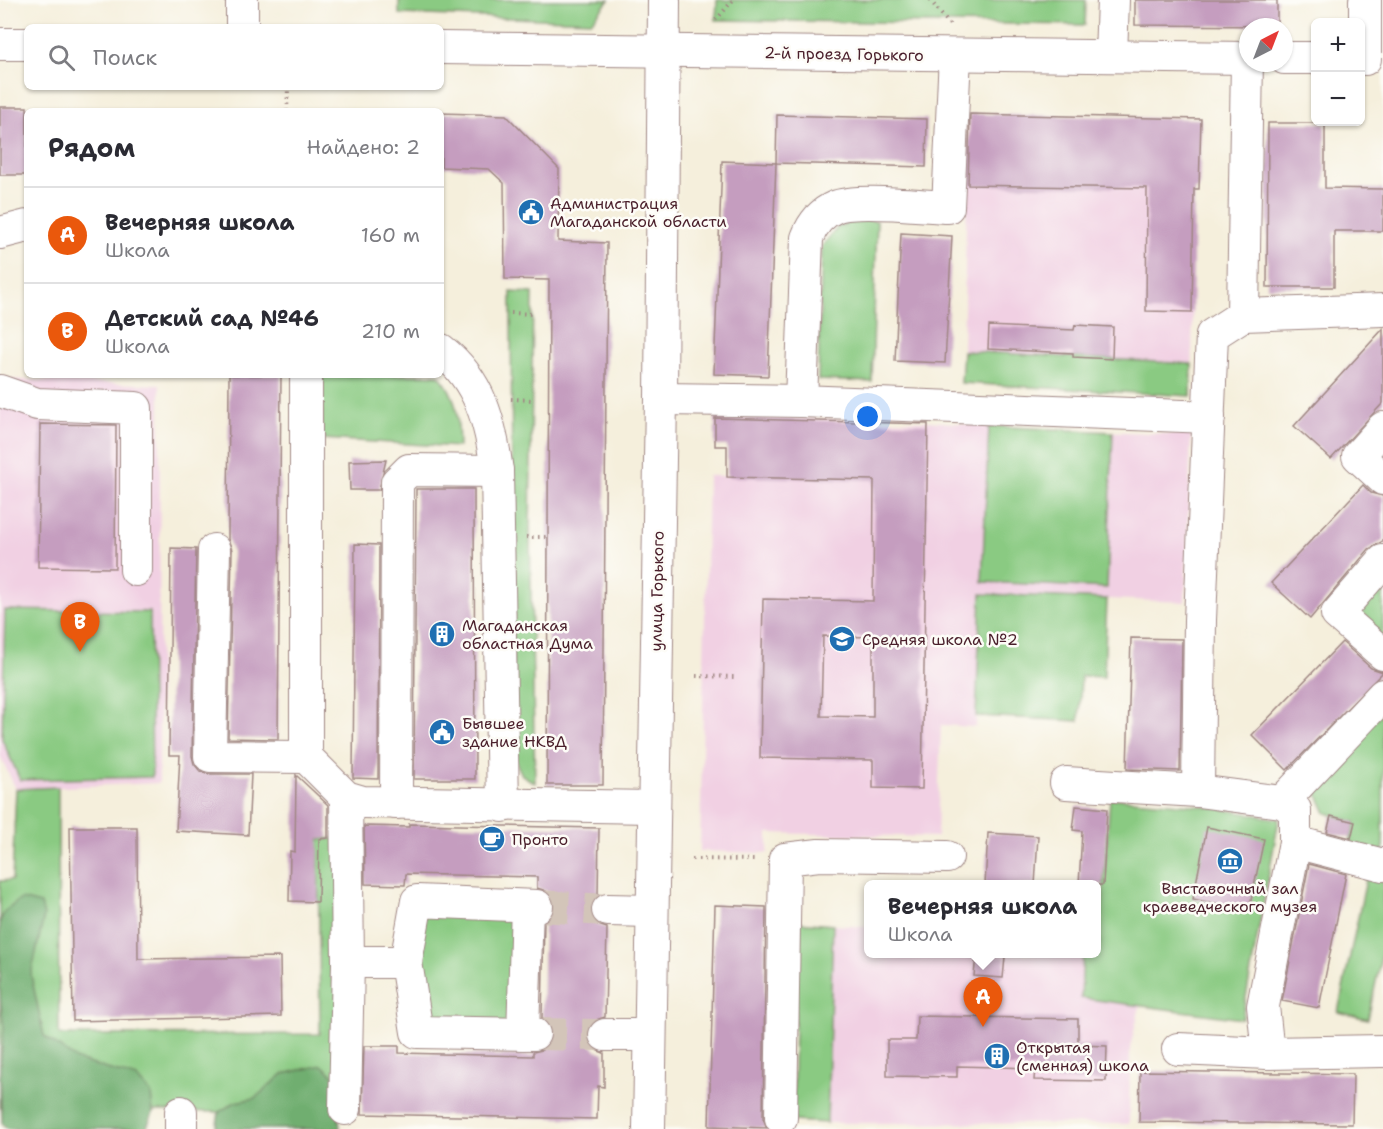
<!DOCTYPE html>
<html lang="ru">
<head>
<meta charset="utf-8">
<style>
  :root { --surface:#fff; --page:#f2f2f3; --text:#2b2b33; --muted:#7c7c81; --line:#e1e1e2; --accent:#ea580c }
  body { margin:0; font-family:"Shantell Sans",sans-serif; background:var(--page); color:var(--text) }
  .controls { position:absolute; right:18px; top:18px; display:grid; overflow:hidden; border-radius:9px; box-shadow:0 2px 4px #0004 }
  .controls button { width:54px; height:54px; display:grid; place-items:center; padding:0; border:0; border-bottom:2px solid var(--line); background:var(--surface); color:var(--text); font:30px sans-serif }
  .compass { position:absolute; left:1239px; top:18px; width:54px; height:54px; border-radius:50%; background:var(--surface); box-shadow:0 2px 4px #0004; rotate:42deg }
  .you { position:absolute; left:868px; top:417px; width:21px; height:21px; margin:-15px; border:4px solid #fff; border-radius:50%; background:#1a73e8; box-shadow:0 0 0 9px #1a73e833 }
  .badge { display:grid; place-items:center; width:39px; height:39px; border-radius:50%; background:var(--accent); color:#fff; font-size:20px; font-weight:700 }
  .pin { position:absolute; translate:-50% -50px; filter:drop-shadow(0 2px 3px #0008) }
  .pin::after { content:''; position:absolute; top:32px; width:21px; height:18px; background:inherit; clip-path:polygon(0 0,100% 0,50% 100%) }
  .popup { position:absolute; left:864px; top:880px; width:237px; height:78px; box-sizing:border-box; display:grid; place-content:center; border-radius:9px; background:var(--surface); filter:drop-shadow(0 2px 4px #0005); font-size:20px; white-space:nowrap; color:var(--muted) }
  .popup b { font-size:22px; color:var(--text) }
  .popup::after { content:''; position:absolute; left:50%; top:100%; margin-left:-12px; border:12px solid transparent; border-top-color:var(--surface) }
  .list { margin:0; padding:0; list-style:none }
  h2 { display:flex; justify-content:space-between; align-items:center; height:78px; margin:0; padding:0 24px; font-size:26px }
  h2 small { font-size:20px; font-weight:400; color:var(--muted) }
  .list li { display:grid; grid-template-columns:39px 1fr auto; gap:18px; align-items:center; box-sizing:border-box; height:96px; padding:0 24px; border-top:2px solid var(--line) }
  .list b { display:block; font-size:22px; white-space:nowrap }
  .list p { margin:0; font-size:20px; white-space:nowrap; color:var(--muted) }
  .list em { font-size:20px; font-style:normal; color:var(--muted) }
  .icon { flex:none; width:33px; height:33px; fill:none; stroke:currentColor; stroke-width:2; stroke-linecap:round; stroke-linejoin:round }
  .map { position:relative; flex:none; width:1383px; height:1129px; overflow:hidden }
  .search { position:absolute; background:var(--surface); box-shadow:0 2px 4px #0004; left:24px; top:24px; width:420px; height:66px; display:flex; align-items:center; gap:15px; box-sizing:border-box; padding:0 21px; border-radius:9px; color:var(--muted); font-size:22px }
  .panel { position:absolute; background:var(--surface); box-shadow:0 2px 4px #0004; left:24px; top:108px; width:420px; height:270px; border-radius:9px }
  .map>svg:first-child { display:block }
  .built { fill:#f1d0e3 }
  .green { fill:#8aca82; stroke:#6a7456; stroke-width:1.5 }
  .forest { fill:#6fae70; stroke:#5c664e; stroke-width:1.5 }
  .building { fill:#c59dbf; fill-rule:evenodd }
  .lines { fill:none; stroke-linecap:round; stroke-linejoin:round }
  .minor-tunnel { stroke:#d3c5b9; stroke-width:32; stroke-dasharray:32 16; stroke-linecap:butt }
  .minor-casing { stroke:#a08784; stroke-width:34 }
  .path { stroke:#a08784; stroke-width:4; stroke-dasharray:1.5 4.5; stroke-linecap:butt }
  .minor { stroke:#fff; stroke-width:32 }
  .labels { text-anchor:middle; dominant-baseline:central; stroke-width:5; stroke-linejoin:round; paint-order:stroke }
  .street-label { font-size:16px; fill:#4a1f2b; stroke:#fdfcf7 }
  .poi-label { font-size:16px; fill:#4a1f2b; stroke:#fdfcf7; text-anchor:start }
</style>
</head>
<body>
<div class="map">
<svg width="1383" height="1129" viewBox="0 0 1383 1129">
  <rect width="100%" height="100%" fill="#fdfcf7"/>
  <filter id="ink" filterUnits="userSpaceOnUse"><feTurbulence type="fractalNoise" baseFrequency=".0167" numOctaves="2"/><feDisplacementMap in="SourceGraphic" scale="12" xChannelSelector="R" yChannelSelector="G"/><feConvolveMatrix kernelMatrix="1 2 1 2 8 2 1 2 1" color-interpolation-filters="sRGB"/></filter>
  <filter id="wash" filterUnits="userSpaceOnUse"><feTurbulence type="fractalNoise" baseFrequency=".008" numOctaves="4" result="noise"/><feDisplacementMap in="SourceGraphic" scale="24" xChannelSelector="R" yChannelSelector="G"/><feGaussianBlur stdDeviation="1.35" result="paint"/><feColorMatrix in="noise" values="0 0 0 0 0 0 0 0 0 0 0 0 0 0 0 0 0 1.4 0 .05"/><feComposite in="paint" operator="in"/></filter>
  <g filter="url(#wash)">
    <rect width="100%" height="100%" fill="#f5efdc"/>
    <g class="built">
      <polygon points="969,114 1201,119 1199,189 1194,189 1192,364 963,351"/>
      <polygon points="0,379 160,385 159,783 16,789 0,756"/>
      <polygon points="715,417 928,421 989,426 1191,435 1185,602 981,594 976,727 941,725 937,837 768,833 768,853 700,851 708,476 727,476 727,446 715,446"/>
      <polygon points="833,925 869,927 869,954 1083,954 1081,998 1140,1006 1130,1048 1129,1124 827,1123"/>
    </g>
    <g class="green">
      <polygon points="399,0 609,0 592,21 399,14"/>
      <polygon points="717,0 1086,0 1085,25 716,20"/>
      <polygon points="860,219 877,221 872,382 818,380 822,246 838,227"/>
      <polygon points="511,292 533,293 530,537 535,783 522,775 513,756"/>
      <polygon points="963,351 1192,364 1191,396 961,383"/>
      <path d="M321 375H439C459 398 458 418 459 447L322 439Z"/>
      <polygon points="989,426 1113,432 1107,588 982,582"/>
      <polygon points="1383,578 1383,642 1351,614"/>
      <polygon points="981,594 1107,599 1104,677 1081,676 1079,721 976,716"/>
      <polygon points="5,610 150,612 152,777 20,780 2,739"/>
      <polygon points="1383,711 1383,852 1350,843 1355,822 1326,813 1314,786"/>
      <polygon points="58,787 59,1035 320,1034 318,840 347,837 345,1109 321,1114 0,1108 0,881 12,880 16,789"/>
      <polygon points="1110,798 1203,806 1279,819 1242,1019 1081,998 1083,954 1097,954 1099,951"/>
      <polygon points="1367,875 1383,878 1383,949 1368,1019 1338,1012"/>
      <polygon points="417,901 527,906 523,1034 417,1032"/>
      <polygon points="797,922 833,925 827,1123 793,1121"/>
    </g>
    <g class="forest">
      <polygon points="21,899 41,904 44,916 31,975 44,1036 77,1060 137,1078 151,1093 153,1113 146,1129 8,1129 2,1124 0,1067 4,1028 0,997 0,921 5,911"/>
      <polygon points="322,1065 336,1077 340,1129 216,1129 219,1112 235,1102 255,1098 283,1074"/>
    </g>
    <g id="blocks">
      <g class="building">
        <polygon points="1135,0 1277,0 1277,26 1135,25"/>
        <rect x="0" y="107" width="27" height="68"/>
        <polygon points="441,113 506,115 559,169 558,241 607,243 603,785 547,785 549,280 505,279 504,183 489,169 441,167"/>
        <polygon points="970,114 1201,119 1199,189 1194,189 1192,312 1146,311 1147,188 968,185"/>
        <polygon points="777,115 927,119 926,167 776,163"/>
        <polygon points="1268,123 1325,123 1325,188 1383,189 1383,231 1334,231 1334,287 1267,287"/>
        <polygon points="722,161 776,163 768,376 714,374"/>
        <polygon points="901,233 952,236 945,363 895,361"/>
        <polygon points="1075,325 1113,327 1112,359 1073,357 1073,353 988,349 989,326 1074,330"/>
        <polygon points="1383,329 1383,403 1331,459 1294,426"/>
        <polygon points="229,375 281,375 278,739 228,738 232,550 228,539"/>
        <path d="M715 418 928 424 922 789 873 788V760L760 758 763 599 873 601 874 480 727 477V446H715ZM823 636 873 637V717L821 716Z"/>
        <polygon points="40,424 116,425 115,568 38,567"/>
        <polygon points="386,460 379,490 350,490 349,461"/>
        <polygon points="1363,485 1371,493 1383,496 1383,541 1369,549 1310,619 1271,583"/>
        <polygon points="416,489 474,489 475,779 414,779"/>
        <polygon points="355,544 379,545 378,779 353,778"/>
        <polygon points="171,548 196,549 192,756 194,764 200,771 209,774 251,774 248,835 176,831 180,755 169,755"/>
        <polygon points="1131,638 1182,639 1180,771 1127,769"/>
        <polygon points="1342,642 1371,668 1383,672 1287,770 1252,735"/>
        <polygon points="296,775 328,805 328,838 319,839 318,902 289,901 290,851 295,852"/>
        <polygon points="1076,806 1107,809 1103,885 1079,885 1082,831 1073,830"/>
        <polygon points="1331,816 1355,822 1351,838 1327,832"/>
        <polygon points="409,824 599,828 598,896 592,901 590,910 593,919 598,925 607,928 605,1017 596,1020 589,1027 587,1034 590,1044 596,1050 604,1053 604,1087 598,1086 597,1119 362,1114 364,1046 399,1046 399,1053 533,1056 533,1052 542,1050 549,1044 552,1035 549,1025 542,1018 544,922 552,915 555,906 553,897 546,891 537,888 537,877 406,874 405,885 365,884 364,826 409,827"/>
        <polygon points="70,827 137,827 138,959 280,957 281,1016 73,1021"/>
        <polygon points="1207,827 1264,839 1249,910 1193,899"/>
        <polygon points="988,833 1038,836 1035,885 985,885"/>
        <polygon points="1309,864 1346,874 1319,1008 1282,1001"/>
        <polygon points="715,905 766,907 763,1118 767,1128 709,1126"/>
        <polygon points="976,955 1005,957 1003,978 974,976"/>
        <polygon points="917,1016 1078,1019 1078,1045 1107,1046 1106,1081 1034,1080 1035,1068 957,1066 957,1077 887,1076 887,1040 916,1040"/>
        <polygon points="1140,1071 1353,1074 1352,1124 1139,1122"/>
      </g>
    </g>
  </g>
  <g filter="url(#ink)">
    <use href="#blocks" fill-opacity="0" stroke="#a08784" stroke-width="1.5"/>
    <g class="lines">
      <g class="minor-tunnel">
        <polyline points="537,906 608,910"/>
        <polyline points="534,1034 605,1035"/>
      </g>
      <defs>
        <g id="minor">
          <polyline points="1365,0 1365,59"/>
          <polyline points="242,27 242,0"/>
          <polyline points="0,44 27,44"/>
          <polyline points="441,48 1248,58"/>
          <polyline points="1111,56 1113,0"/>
          <polyline points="1247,58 1243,315 1212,335 1200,620 1198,791 1282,802 1295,810 1295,842 1383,865"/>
          <polyline points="1284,58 1316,58"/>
          <polyline points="0,233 27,226"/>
          <polyline points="1243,315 1383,310"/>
          <path d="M441 350C480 380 491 424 497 471L503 806"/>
          <polyline points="306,375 306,757 346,797 363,802 653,807"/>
          <polyline points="0,391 37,404 136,408 136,570"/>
          <polyline points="661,399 801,401 1209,417"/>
          <path d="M801 401 807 238C812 225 821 213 835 207 856 198 921 206 948 207L955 55"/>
          <polyline points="1383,428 1358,456 1383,479"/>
          <polyline points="214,550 210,756 306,757"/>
          <polyline points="1383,561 1337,614 1383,654"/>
          <polyline points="1066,783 1198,791"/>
          <polyline points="1282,802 1383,695"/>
          <polyline points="396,803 397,482 409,470 497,471"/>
          <polyline points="608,910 652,911"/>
          <polyline points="348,962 406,962 417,901 537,906"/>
          <polyline points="406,962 417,1032 534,1034"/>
          <polyline points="523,1034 527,906"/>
          <polyline points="605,1035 650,1035"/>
          <polyline points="1178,1049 1268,1053 1383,1051"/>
          <polyline points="1268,1053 1263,1006 1295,842"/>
          <polyline points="345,1109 348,962 346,797"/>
          <polyline points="181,1112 181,1129"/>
          <polyline points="781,1118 785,859 819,855 947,857"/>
          <polyline points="649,1129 661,399 664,0"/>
        </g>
      </defs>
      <use href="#minor" class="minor-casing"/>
      <g class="path">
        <polyline points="930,0 950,25"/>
        <polyline points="716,20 733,0"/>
        <polyline points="287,111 288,89"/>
        <polyline points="511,313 533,314"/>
        <polyline points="511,399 532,400"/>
        <polyline points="526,537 548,537"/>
        <polyline points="696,676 737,677"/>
        <polyline points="692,859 757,860"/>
      </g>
      <use href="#minor" class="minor"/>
    </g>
  </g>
  <defs>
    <symbol id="civic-disc" viewBox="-11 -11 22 22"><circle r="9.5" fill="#1f6fb2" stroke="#fdfcf7"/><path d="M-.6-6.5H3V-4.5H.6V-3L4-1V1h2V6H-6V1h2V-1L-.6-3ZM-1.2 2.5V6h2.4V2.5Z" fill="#fff"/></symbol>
    <symbol id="building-disc" viewBox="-11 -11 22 22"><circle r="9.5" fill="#1f6fb2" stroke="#fdfcf7"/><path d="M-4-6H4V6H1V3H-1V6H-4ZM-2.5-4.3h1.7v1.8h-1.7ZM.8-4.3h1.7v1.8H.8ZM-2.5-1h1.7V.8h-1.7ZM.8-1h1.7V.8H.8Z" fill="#fff"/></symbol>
    <symbol id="school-disc" viewBox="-11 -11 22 22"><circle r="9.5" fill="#1f6fb2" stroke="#fdfcf7"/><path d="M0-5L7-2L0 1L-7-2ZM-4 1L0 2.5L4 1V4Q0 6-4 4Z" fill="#fff"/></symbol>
    <symbol id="cafe-disc" viewBox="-11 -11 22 22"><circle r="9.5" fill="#1f6fb2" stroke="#fdfcf7"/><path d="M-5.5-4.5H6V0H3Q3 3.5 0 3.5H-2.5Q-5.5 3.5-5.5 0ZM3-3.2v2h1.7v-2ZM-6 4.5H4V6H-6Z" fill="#fff"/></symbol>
    <symbol id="museum-disc" viewBox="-11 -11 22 22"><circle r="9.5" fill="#1f6fb2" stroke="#fdfcf7"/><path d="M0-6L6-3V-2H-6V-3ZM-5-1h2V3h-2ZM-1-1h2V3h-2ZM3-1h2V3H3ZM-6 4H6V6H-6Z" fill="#fff"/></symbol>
  </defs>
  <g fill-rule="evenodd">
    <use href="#civic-disc" x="516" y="197" width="30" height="30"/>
    <use href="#building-disc" x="427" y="619" width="30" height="30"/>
    <use href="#school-disc" x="827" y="624" width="30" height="30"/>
    <use href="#civic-disc" x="427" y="717" width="30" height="30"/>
    <use href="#cafe-disc" x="477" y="824" width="30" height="30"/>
    <use href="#museum-disc" x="1215" y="846" width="30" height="30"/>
    <use href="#building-disc" x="982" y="1041" width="30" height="30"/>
  </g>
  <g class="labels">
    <g class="street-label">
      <text transform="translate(844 54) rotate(1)">2-й проезд Горького</text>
      <text transform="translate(657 591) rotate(-89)">улица Горького</text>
    </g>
    <g class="poi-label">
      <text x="550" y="203">Администрация<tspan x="550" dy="18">Магаданской области</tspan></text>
      <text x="462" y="625">Магаданская<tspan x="462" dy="18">областная Дума</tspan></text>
      <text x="862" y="639">Средняя школа №2</text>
      <text x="462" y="723">Бывшее<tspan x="462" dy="18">здание НКВД</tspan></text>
      <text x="512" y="839">Пронто</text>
      <text x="1230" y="888" text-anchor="middle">Выставочный зал<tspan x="1230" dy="18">краеведческого музея</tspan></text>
      <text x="1016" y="1047">Открытая<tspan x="1016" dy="18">(сменная) школа</tspan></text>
    </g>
  </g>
</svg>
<div class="controls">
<button>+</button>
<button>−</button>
</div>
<svg class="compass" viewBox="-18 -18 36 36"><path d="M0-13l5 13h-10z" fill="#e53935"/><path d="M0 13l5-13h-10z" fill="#7c7c81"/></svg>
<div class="you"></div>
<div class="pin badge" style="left:983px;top:1027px">A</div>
<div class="popup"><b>Вечерняя школа</b>Школа</div>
<div class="pin badge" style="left:80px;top:652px">B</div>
<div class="search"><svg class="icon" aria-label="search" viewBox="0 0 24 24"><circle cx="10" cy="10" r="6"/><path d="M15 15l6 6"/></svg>Поиск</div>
<section class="panel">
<h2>Рядом<small>Найдено: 2</small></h2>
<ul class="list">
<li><span class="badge">A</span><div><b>Вечерняя школа</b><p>Школа</p></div><em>160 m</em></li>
<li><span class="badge">B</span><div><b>Детский сад №46</b><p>Школа</p></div><em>210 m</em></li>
</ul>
</section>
</div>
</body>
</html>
